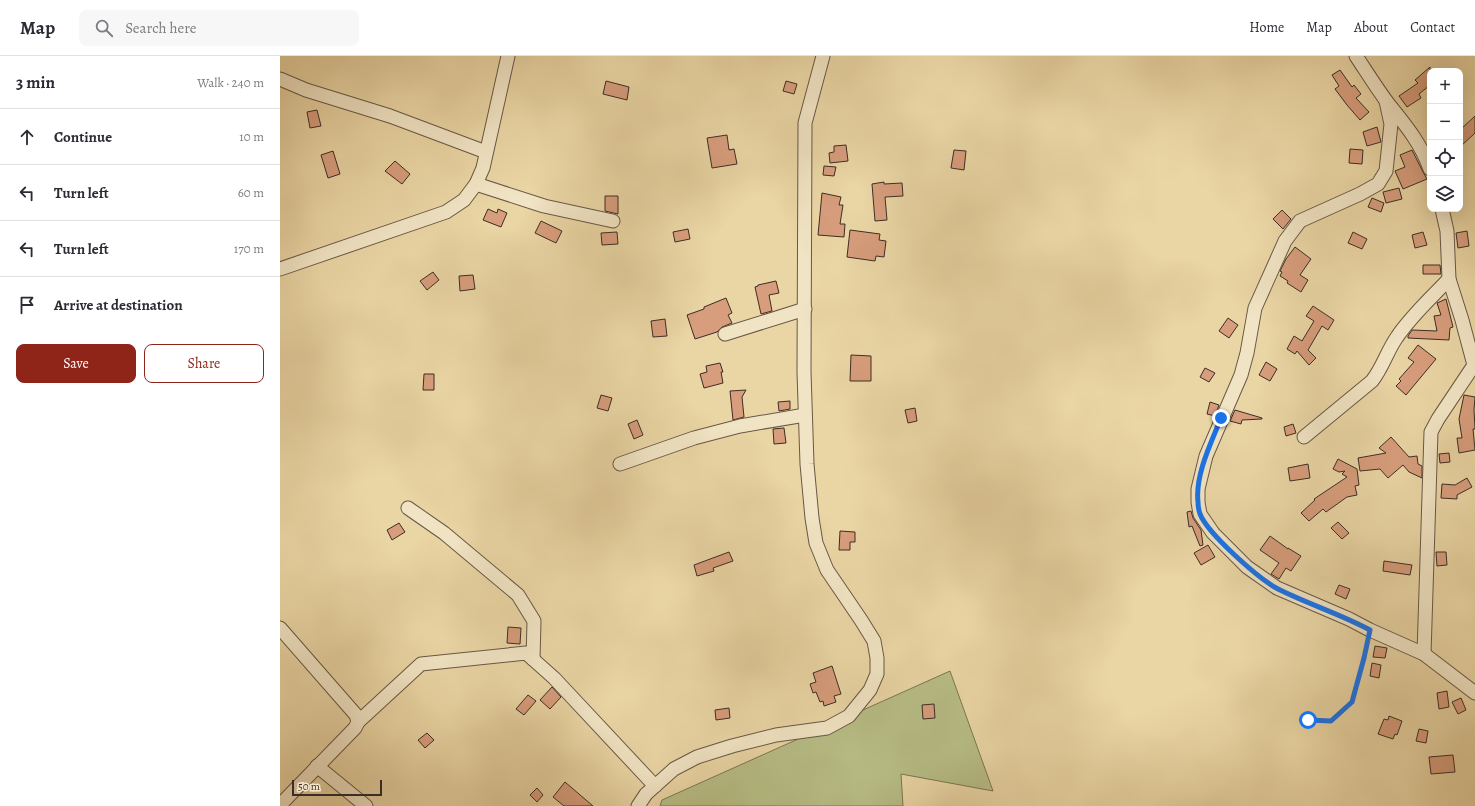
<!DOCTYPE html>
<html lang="en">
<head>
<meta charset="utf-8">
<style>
  :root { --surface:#fff; --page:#f7f7f7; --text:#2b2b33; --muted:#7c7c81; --line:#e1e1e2; --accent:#8f2418 }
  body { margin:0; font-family:Alegreya,serif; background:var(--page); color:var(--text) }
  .controls { position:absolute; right:12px; top:12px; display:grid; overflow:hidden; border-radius:8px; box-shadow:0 4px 16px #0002 }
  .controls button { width:36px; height:36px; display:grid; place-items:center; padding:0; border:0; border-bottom:1px solid var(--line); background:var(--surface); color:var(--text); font:20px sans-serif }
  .scale { position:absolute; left:12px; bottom:10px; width:90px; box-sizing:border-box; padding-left:4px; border:2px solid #3c2e25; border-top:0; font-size:11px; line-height:14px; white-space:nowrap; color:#3c2e25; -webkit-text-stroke:3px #f1e4c4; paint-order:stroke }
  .stop { position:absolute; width:12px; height:12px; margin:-9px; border:3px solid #1a73e8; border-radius:50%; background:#fff }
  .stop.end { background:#1a73e8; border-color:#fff; box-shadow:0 1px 4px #0008 }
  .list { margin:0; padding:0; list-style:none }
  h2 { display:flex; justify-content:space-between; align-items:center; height:52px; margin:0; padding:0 16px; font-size:17px }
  h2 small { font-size:13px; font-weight:400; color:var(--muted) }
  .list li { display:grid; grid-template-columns:26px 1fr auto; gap:12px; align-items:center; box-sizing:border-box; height:56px; padding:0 16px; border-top:1px solid var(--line) }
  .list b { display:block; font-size:15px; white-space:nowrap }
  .list em { font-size:13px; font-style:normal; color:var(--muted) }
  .actions { display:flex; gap:8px; padding:12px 16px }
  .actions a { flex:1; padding:9px 0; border:1px solid var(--accent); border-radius:8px; text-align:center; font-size:14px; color:var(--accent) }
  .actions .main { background:var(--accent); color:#fff }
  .icon { flex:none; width:22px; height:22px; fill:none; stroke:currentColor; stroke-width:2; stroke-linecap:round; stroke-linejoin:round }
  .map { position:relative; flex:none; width:1195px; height:750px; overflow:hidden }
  header { display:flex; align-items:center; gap:24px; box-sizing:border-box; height:56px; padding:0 20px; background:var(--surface); border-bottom:1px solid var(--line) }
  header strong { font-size:19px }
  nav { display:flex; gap:22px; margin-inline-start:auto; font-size:14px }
  .search { width:280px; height:36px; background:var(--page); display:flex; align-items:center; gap:10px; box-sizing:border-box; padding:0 14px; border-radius:8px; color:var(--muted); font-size:15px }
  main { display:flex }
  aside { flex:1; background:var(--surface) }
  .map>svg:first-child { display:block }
  .green { fill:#b7bd85; stroke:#7a7655 }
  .building { fill:#d79d7c; stroke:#3c2e25 }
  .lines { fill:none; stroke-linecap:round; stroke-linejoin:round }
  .street-casing { stroke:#685845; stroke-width:15 }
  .path { stroke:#3c2e25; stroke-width:2; stroke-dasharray:3 2; stroke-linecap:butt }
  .street { stroke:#f1e4c4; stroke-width:13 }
  .route { stroke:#1a73e8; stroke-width:5 }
</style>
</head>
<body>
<header>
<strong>Map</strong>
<div class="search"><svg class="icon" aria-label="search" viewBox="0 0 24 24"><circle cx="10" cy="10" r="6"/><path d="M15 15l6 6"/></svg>Search here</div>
<nav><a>Home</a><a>Map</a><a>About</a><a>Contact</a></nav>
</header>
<main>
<aside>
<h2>3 min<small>Walk · 240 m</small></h2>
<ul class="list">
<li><svg class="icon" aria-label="ahead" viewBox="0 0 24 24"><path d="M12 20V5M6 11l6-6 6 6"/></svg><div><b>Continue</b></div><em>10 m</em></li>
<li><svg class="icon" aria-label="left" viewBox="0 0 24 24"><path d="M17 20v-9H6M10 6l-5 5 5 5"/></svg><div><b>Turn left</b></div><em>60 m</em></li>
<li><svg class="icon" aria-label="left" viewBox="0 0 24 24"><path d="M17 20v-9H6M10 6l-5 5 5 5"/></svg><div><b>Turn left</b></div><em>170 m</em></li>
<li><svg class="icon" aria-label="arrive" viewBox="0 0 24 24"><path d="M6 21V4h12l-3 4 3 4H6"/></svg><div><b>Arrive at destination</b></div></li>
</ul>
<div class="actions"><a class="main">Save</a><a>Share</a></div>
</aside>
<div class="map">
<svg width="1195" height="750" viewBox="0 0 1195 750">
  <rect width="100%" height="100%" fill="#ead5a4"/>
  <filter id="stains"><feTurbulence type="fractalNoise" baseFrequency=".005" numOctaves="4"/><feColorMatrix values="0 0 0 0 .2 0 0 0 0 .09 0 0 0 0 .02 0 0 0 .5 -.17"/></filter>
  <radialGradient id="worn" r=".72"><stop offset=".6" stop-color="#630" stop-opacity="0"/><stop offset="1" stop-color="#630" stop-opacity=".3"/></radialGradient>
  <polygon class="green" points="670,615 713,735 621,718 623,750 380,750 382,744"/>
  <g class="building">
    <polygon points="1150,11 1150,29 1139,38 1141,42 1127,51 1119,40 1138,27 1135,24"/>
    <polygon points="1060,14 1072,31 1074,29 1081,38 1076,42 1089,56 1080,64 1067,49 1055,33 1059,30 1052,19"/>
    <polygon points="326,25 349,31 347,44 323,38"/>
    <polygon points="506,25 517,28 514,38 503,35"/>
    <polygon points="37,54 41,70 30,72 27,56"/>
    <polygon points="1195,60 1195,77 1180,91 1180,74"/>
    <polygon points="1097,71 1101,86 1087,90 1083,76"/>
    <polygon points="447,79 449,94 454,93 457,108 432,112 427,82"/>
    <polygon points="566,89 568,105 550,107 549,97 554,96 554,90"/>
    <polygon points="1070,93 1083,94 1082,108 1069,107"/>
    <polygon points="674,94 686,95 684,114 671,112"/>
    <polygon points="1132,94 1143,116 1147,123 1123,133 1115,115 1125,111 1120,99"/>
    <polygon points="53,95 60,118 48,122 41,99"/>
    <polygon points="115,105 130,118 122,128 105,115"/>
    <polygon points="544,110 556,111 554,120 543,119"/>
    <polygon points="604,126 604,128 622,127 623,140 605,141 607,164 595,165 592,128"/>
    <polygon points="1119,132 1122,143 1106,147 1103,136"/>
    <polygon points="542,137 561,141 559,149 563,149 560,168 565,168 564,181 538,179"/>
    <polygon points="325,140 338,140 338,158 325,155"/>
    <polygon points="1092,142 1104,147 1101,156 1088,151"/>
    <polygon points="208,153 217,157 218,153 227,157 221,171 203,164"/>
    <polygon points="1002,154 1011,163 1003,173 993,163"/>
    <polygon points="261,165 282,175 276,187 255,177"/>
    <polygon points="408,173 410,183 395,186 393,176"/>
    <polygon points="570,174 600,178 599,184 606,185 604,201 596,200 595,205 567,201"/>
    <polygon points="1187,175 1189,190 1178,192 1176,177"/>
    <polygon points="337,176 338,188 322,189 321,177"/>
    <polygon points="1073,176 1087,183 1082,193 1068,187"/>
    <polygon points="1143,176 1147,189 1135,192 1132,179"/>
    <polygon points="1015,191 1031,203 1020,219 1028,224 1021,236 1007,227 1008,225 1000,220 1002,216 1000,215 1006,203"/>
    <polygon points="1143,209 1160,209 1161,218 1143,218"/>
    <polygon points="153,216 159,224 147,234 140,225"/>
    <polygon points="193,219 195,233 180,235 179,220"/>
    <polygon points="496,225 499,237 489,239 492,255 481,258 475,231 478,230 478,229"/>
    <polygon points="446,242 452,257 448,259 452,267 442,271 437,276 415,283 407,259 424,253 424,251"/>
    <polygon points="1166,243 1173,271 1170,272 1169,284 1128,282 1128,280 1132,274 1157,275 1154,260 1161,259 1157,247"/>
    <polygon points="1033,250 1054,264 1048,274 1042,270 1028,294 1036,302 1029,309 1017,295 1015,298 1007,293 1014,280 1022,285 1034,265 1026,260"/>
    <polygon points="948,262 958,269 949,282 939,275"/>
    <polygon points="385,263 387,280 373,281 371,265"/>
    <polygon points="1138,289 1156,303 1126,339 1116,330 1121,325 1119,323 1134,306 1128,302"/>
    <polygon points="571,299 591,300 591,325 570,325"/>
    <polygon points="986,306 997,313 990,325 979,319"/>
    <polygon points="440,307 443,316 441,316 443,327 424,332 420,318 427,316 426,310"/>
    <polygon points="925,312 935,317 929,326 920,321"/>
    <polygon points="144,318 154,318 154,334 143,334"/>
    <polygon points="466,334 462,341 464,361 453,364 450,335"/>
    <polygon points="321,339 332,342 328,355 317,352"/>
    <polygon points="1184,339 1195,341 1194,354 1195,373 1193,373 1195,394 1179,397 1177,382 1182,382 1179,363"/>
    <polygon points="510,345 510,353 499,355 498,346"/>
    <polygon points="930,346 939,349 935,360 927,358"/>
    <polygon points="635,352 637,365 628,367 625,354"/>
    <polygon points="955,354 982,362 982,363 962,364 961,368 950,365"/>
    <polygon points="357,364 363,379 354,383 348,368"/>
    <polygon points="1013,368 1016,377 1006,380 1004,371"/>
    <polygon points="504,372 506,387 494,388 493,373"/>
    <polygon points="1111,381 1129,401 1137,400 1138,408 1142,410 1142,422 1129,416 1123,409 1108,422 1100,413 1080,415 1078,402 1106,397 1099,392"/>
    <polygon points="1169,397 1170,406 1160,407 1159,398"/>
    <polygon points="1058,403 1077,413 1079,429 1075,430 1077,439 1067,441 1046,456 1043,453 1029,465 1021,457 1035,444 1034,443 1067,421 1062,418 1065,415 1059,416 1053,413"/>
    <polygon points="1028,408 1030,422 1010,425 1008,412"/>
    <polygon points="1187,422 1192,431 1177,439 1177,443 1161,442 1162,428 1175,429"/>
    <polygon points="911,455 913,462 921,474 923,489 920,490 912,470 909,471 907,456"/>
    <polygon points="1058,466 1069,477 1062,483 1051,472"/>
    <polygon points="119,467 125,476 112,484 107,474"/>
    <polygon points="560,475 575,476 575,486 570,486 570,494 559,494"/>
    <polygon points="990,480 1008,493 1008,492 1021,500 1011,515 1006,512 999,523 991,518 999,507 980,494"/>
    <polygon points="928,489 935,501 921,509 914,497"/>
    <polygon points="449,496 453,505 433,512 434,515 417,520 414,509"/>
    <polygon points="1156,496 1166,496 1167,509 1157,510"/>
    <polygon points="1104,505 1132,509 1130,519 1103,515"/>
    <polygon points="1059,529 1070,533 1066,543 1055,538"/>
    <polygon points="228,571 241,572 240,588 227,587"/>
    <polygon points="1095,590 1107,592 1105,602 1093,601"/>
    <polygon points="1092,607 1101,609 1099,622 1090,620"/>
    <polygon points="552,610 561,638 554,640 556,646 544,650 543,645 540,646 536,636 533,637 530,628 536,626 533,617"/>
    <polygon points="272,631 281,641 270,653 260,644"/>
    <polygon points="1167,635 1169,651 1159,653 1157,637"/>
    <polygon points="248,639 256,645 244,659 236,653"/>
    <polygon points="1181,642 1186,654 1178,658 1172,646"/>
    <polygon points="654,648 655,662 643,663 642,649"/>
    <polygon points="449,652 450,662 436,664 435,654"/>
    <polygon points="1109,660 1122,665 1117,679 1115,678 1113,683 1098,678 1104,663 1108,664"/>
    <polygon points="1139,673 1148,675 1146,687 1136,685"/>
    <polygon points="147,677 154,684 145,692 138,684"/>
    <polygon points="1173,699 1175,716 1151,718 1149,701"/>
    <polygon points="285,726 313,750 284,750 273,741"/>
    <polygon points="257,732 263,739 257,746 250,739"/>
  </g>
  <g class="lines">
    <defs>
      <g id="street">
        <path d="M1076 0C1086 15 1096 31 1107 46 1124 67 1141 87 1150 113"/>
        <polyline points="0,23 26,34 110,60 206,96"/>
        <polyline points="1106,45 1111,68 1106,115 1098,128 1080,138 1020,165 1005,185 975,252 967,297 961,319 926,400 918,433 918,446 920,458 933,477 967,511 997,532 1069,563 1090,574 1144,598 1195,637"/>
        <polyline points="196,128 264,150 333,165"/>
        <polyline points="0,213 166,156 184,144 196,128 203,112 228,0"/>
        <polyline points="445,278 525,253"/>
        <path d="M1024 381 1092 325C1103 311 1107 295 1117 281 1131 260 1151 242 1169 223"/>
        <polyline points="340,408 414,382 460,370 525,359"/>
        <polyline points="128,452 164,477 238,539 254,565 253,603"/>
        <polyline points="0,572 76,659 78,666"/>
        <polyline points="1144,598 1151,376 1158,363 1194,309 1182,264 1169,223 1167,175 1162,153"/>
        <polyline points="37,710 86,750"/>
        <polyline points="0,749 75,672 78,666 141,608 246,597 274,622 375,730"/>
        <polyline points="358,750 366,738 394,713 417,701 452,690 496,679 547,672 569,660 590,634 597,618 597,602 594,585 581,564 547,514 536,487 532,462 527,408 524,316 525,67 543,0"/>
      </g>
    </defs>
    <use href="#street" class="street-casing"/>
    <polyline class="path" points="1028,663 1051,665 1072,645 1087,587"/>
    <use href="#street" class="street"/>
  </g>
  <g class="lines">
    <path class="route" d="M941 362C931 387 915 419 918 446 918 450 919 455 920 458 928 478 979 523 998 533 1028 548 1060 558 1090 574L1084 602 1072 646 1051 665 1028 664"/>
  </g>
  <rect width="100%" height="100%" filter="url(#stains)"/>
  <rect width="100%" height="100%" fill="url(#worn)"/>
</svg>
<div class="controls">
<button>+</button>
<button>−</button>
<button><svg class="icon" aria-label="locate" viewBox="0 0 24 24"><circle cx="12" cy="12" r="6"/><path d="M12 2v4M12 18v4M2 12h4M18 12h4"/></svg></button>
<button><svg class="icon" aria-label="layers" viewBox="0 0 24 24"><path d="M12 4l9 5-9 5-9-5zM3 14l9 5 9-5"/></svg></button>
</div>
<div class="scale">50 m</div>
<div class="stop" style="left:1028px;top:664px"></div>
<div class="stop end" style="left:941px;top:362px"></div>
</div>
</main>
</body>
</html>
